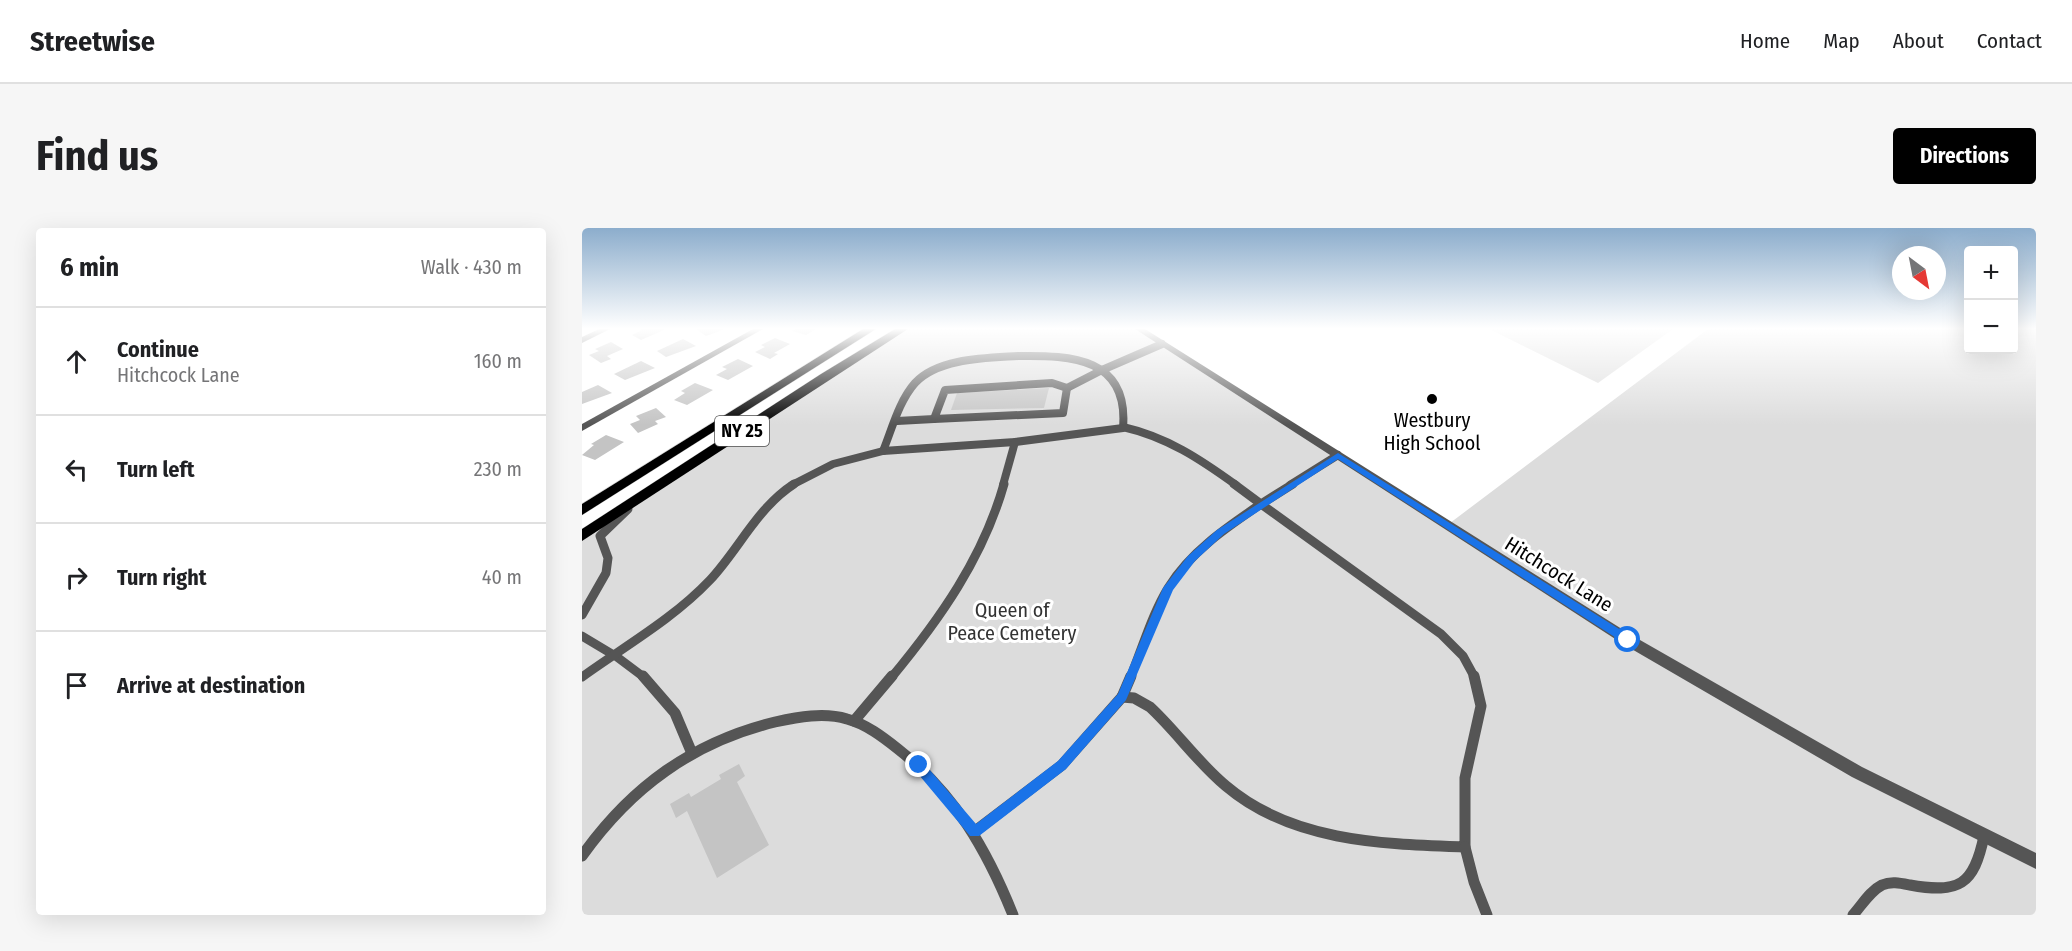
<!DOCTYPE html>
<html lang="en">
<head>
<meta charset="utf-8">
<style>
  :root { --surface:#fff; --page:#f6f6f6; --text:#202124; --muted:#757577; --line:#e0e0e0; --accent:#000 }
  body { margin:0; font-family:"Fira Sans Condensed",sans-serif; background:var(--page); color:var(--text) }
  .controls { position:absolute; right:18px; top:18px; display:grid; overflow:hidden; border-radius:6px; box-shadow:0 6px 24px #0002 }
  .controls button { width:54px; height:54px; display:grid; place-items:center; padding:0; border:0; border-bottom:2px solid var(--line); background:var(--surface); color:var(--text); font:30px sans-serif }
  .compass { position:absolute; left:1310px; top:18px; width:54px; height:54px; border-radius:50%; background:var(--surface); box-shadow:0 6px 24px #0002; rotate:148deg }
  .stop { position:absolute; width:18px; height:18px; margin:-14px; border:4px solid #1a73e8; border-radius:50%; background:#fff }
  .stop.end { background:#1a73e8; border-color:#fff; box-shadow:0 2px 6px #0008 }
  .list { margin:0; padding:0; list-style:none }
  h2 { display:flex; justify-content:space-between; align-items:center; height:78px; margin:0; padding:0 24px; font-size:26px }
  h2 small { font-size:20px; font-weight:400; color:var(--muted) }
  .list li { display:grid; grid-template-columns:39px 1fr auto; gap:18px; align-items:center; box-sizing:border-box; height:108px; padding:0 24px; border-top:2px solid var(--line) }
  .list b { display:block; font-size:22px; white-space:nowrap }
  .list p { margin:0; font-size:20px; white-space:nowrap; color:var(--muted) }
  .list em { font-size:20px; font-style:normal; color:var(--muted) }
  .icon { flex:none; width:33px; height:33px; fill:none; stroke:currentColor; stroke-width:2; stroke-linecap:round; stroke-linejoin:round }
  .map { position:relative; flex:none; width:1454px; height:687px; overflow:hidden; border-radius:6px }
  header { display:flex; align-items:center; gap:36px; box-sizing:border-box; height:84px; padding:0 30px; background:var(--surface); border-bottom:2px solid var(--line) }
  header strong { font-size:28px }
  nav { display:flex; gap:33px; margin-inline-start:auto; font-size:21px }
  .intro { display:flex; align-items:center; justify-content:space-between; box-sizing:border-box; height:144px; padding:0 36px }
  h1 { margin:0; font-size:42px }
  .button { padding:15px 27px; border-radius:6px; background:var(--accent); color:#fff; font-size:21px; font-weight:700 }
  main { display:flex; gap:36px; padding:0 36px }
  aside { flex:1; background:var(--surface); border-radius:6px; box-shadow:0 6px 24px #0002 }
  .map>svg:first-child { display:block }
  .green { fill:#dcdcdc }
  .building { fill:#c4c4c4 }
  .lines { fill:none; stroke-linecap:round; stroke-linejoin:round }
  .primary-casing { stroke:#dbdbdb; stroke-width:1 }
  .lane-far2 { stroke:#555; stroke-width:8 }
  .lane-far1 { stroke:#555; stroke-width:9 }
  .lane { stroke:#555; stroke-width:11 }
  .street { fill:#555; fill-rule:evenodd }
  .primary { fill:#000; fill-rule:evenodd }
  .route { fill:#1a73e8 }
  .poi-dot { fill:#000; stroke:#fff; stroke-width:2 }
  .labels { text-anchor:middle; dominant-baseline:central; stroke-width:6; stroke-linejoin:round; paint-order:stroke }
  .shield { fill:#fff; stroke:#4c4c4c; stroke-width:1.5 }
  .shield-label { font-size:18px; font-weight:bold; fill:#000 }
  .poi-label { font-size:20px; fill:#000; stroke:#fff }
  .street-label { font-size:20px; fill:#000; stroke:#fff }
  .park-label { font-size:20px; fill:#333; stroke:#fff }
</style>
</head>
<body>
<header>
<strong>Streetwise</strong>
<nav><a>Home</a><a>Map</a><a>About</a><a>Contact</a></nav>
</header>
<div class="intro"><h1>Find us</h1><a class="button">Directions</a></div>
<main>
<aside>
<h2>6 min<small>Walk · 430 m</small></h2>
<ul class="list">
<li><svg class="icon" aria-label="ahead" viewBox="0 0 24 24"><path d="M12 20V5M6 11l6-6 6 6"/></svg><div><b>Continue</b><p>Hitchcock Lane</p></div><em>160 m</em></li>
<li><svg class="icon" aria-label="left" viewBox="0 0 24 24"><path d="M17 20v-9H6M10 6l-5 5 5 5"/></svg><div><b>Turn left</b></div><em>230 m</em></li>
<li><svg class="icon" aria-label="right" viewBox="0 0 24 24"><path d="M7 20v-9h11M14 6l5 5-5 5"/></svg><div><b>Turn right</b></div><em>40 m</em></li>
<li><svg class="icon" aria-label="arrive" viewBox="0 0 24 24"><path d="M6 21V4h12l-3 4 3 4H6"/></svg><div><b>Arrive at destination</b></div></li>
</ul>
</aside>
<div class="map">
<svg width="1454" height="687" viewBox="0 0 1454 687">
  <rect width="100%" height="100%" fill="#fff"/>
  <g class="green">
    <polygon points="321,101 557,101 864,298 1126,101 1386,101 1386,122 1432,122 1432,101 1454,101 1454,687 0,687 0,308 243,148"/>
    <polygon points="907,101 1091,101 1016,155"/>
  </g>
  <g class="building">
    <polygon points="58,101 84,101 59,112 50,107 60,102"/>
    <polygon points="114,101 143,101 124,108"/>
    <polygon points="213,101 234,101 224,107 210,103"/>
    <polygon points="193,110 208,116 192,125 196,126 188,131 173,124 183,119 179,117"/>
    <polygon points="101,111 114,118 84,129 75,123"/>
    <polygon points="29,114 41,121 25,128 29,131 19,135 7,127 17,123 13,121"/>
    <polygon points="156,131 171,138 146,152 134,147 145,141 140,139"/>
    <polygon points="59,133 73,140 43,152 32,146"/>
    <polygon points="113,155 131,162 105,177 92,172 103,165 99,163"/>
    <polygon points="16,157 30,165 0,176 0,164"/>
    <polygon points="467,160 462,180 369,182 375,165"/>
    <polygon points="74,180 84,189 73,193 76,196 56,205 48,196 58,192 54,188"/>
    <polygon points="24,207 42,214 13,232 0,227 12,217 9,216"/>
    <polygon points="157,536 163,548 155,554 187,617 135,650 105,583 94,590 88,576 107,565 109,569 139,551 137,547"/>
  </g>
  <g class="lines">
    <defs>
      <g id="primary">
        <polygon points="281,101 294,101 0,287 0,276"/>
        <polygon points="313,101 326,101 0,313 0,301 239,146"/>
      </g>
    </defs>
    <use href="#primary" class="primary-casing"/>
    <g class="lane-far2">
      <path d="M436 128C490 127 547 130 541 200L433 214 301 223C310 201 317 173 333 155 356 130 405 130 436 128Z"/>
      <polyline points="520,142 580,116"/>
      <polygon points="470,155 485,160 481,185 352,191 363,162"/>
      <polyline points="485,160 520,142"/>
      <polyline points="315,193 352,191"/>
      <path d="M541 199C585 209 618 231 654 257"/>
      <polyline points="210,257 251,236 301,223"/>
      <polyline points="421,257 433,214"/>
      <polyline points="708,257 756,227"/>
    </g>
    <g class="lane-far1">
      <polyline points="652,256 679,276 711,256"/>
      <polyline points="0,387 24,345 26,330 18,308 46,281"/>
      <polyline points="0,408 35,429 63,450"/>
      <path d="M0 449C43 418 91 391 128 352 157 321 175 280 212 256"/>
      <path d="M309 450C358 391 401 330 422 256"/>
      <path d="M548 450C560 421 570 386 586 360 608 324 645 299 679 276L859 406 881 428 893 450"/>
    </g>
    <g class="lane">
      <polyline points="61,448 93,485 109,523"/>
      <path d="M540 469 552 470 568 479C595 504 616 535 644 558 710 614 801 616 883 619V550L899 478 892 448"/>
      <polyline points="540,469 549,448"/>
      <polyline points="272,493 310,448"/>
      <polyline points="392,604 480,537 540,469"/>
      <polyline points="883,619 892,654 905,687"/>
      <path d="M0 628C49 559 111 514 193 494 216 489 242 484 265 491 284 496 301 509 316 521 372 565 405 622 431 687"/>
      <path d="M1271 687C1280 677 1288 663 1300 657 1309 653 1318 655 1328 657 1377 666 1392 657 1402 608"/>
    </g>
    <g class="street">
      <polygon points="17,101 28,101 0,115 0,109"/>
      <polygon points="171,101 181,101 0,203 0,196"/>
      <polygon points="553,101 563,101 1051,408 1280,539 1454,625 1454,641 1270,549 1041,416"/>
    </g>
    <use href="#primary" class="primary"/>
  </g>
  <linearGradient id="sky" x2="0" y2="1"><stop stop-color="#8cadcc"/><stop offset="0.51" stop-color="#fff"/><stop offset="1" stop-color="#fff" stop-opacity="0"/></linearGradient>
  <rect width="1454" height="197" fill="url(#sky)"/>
  <polygon class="route" points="756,225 1050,409 1050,415 1042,415 756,231 642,306 613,333 591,362 544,472 484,541 397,608 388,608 332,541 332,534 341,534 394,596 476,533 536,466 581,360 606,328 635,302"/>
  <circle class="poi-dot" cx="850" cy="171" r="6"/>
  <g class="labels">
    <rect class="shield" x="133" y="188" width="54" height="30" rx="4.5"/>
    <g class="shield-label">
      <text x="160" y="203">NY 25</text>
    </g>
    <g class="poi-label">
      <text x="850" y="192">Westbury<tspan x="850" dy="23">High School</tspan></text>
    </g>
    <g class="street-label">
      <text transform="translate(977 346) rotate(32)">Hitchcock Lane</text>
    </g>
    <g class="park-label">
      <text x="430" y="382">Queen of<tspan x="430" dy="23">Peace Cemetery</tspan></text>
    </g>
  </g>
</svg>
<div class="controls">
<button>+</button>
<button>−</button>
</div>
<svg class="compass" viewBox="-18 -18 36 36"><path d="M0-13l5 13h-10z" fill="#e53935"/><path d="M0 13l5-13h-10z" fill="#757577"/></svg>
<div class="stop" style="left:1046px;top:412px"></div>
<div class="stop end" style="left:337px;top:537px"></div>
</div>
</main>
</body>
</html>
